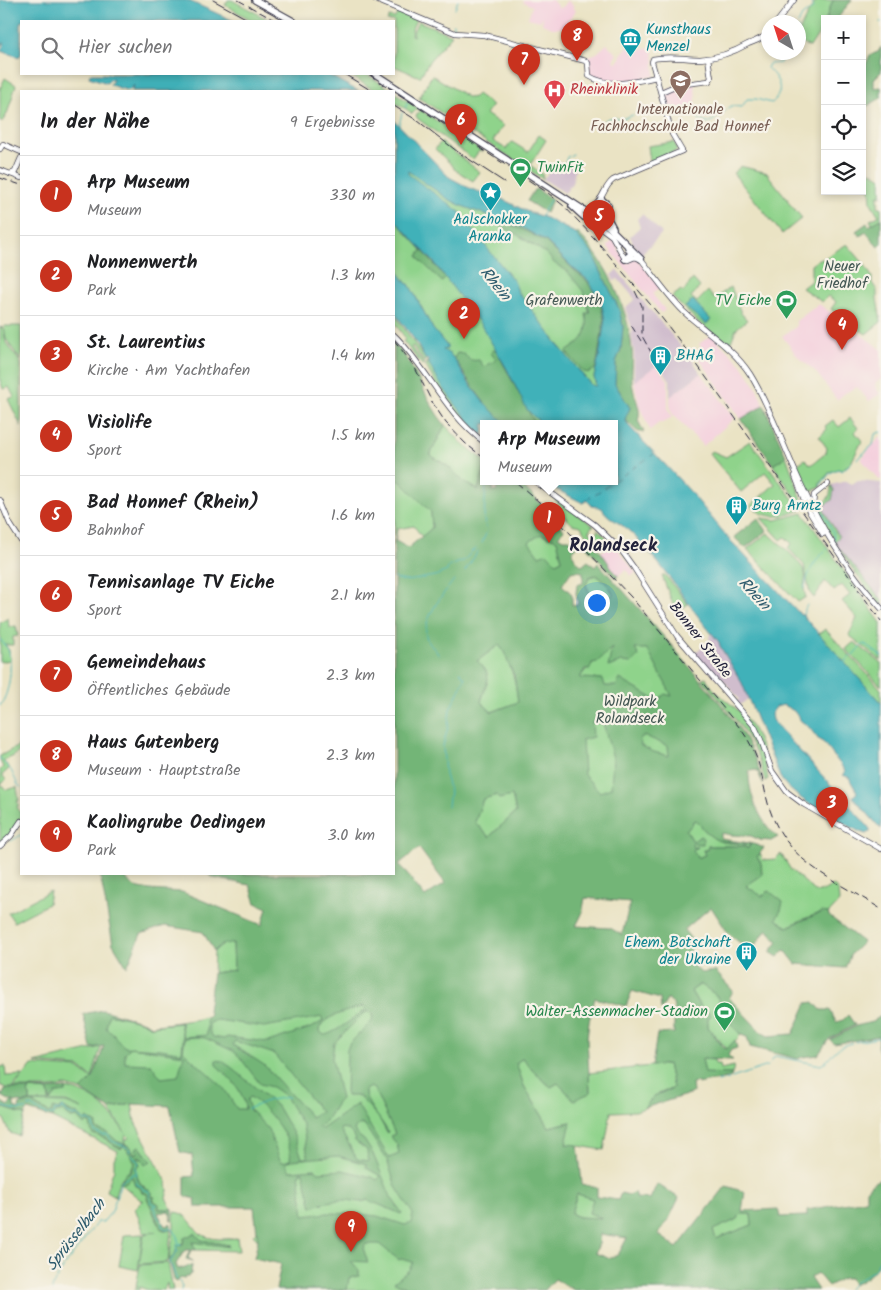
<!DOCTYPE html>
<html lang="de">
<head>
<meta charset="utf-8">
<style>
  :root { --surface:#fff; --page:#f6f6f6; --text:#202124; --muted:#757577; --line:#e0e0e0; --accent:#c8321e }
  body { margin:0; font-family:Kalam,sans-serif; background:var(--page); color:var(--text) }
  .controls { position:absolute; right:15px; top:15px; display:grid; overflow:hidden; border-radius:0px; box-shadow:0 2px 8px #0003 }
  .controls button { width:45px; height:45px; display:grid; place-items:center; padding:0; border:0; border-bottom:1px solid var(--line); background:var(--surface); color:var(--text); font:25px sans-serif }
  .compass { position:absolute; left:761px; top:15px; width:45px; height:45px; border-radius:50%; background:var(--surface); box-shadow:0 2px 8px #0003; rotate:321deg }
  .you { position:absolute; left:596px; top:602px; width:18px; height:18px; margin:-12px; border:4px solid #fff; border-radius:50%; background:#1a73e8; box-shadow:0 0 0 8px #1a73e833 }
  .badge { display:grid; place-items:center; width:32px; height:32px; border-radius:50%; background:var(--accent); color:#fff; font-size:16px; font-weight:700 }
  .pin { position:absolute; translate:-50% -41px; filter:drop-shadow(0 1px 2px #0008) }
  .pin::after { content:''; position:absolute; top:26px; width:18px; height:15px; background:inherit; clip-path:polygon(0 0,100% 0,50% 100%) }
  .popup { position:absolute; left:480px; top:420px; width:138px; height:65px; box-sizing:border-box; display:grid; place-content:center; border-radius:0px; background:var(--surface); filter:drop-shadow(0 1px 4px #0005); font-size:16px; white-space:nowrap; color:var(--muted) }
  .popup b { font-size:19px; color:var(--text) }
  .popup::after { content:''; position:absolute; left:50%; top:100%; margin-left:-10px; border:10px solid transparent; border-top-color:var(--surface) }
  .list { margin:0; padding:0; list-style:none }
  h2 { display:flex; justify-content:space-between; align-items:center; height:65px; margin:0; padding:0 20px; font-size:21px }
  h2 small { font-size:16px; font-weight:400; color:var(--muted) }
  .list li { display:grid; grid-template-columns:32px 1fr auto; gap:15px; align-items:center; box-sizing:border-box; height:80px; padding:0 20px; border-top:1px solid var(--line) }
  .list b { display:block; font-size:19px; white-space:nowrap }
  .list p { margin:0; font-size:16px; white-space:nowrap; color:var(--muted) }
  .list em { font-size:16px; font-style:normal; color:var(--muted) }
  .icon { flex:none; width:28px; height:28px; fill:none; stroke:currentColor; stroke-width:2; stroke-linecap:round; stroke-linejoin:round }
  .map { position:relative; flex:none; width:881px; height:1290px; overflow:hidden }
  .search { position:absolute; background:var(--surface); box-shadow:0 2px 8px #0003; left:20px; top:20px; width:375px; height:55px; display:flex; align-items:center; gap:12px; box-sizing:border-box; padding:0 18px; border-radius:0px; color:var(--muted); font-size:19px }
  .panel { position:absolute; background:var(--surface); box-shadow:0 2px 8px #0003; left:20px; top:90px; width:375px; height:785px; border-radius:0px }
  .map>svg:first-child { display:block }
  .built { fill:#f4cfdd }
  .industrial { fill:#d0bdcd }
  .green { fill:#8fd38b; stroke:#587a63 }
  .forest { fill:#73b577; stroke:#4a6c59; fill-rule:evenodd }
  .water { fill:#41b1b9; stroke:#326a7a; fill-rule:evenodd }
  .lines { fill:none; stroke-linecap:round; stroke-linejoin:round }
  .stream { stroke:#41b1b9; stroke-width:1 }
  .ferry { stroke:#2e5b6d; stroke-width:1; stroke-dasharray:6 5; stroke-linecap:butt }
  .major-casing { stroke:#403f50; stroke-width:6 }
  .highway-casing { stroke:#403f50; stroke-width:8 }
  .major { stroke:#fff; stroke-width:4.5 }
  .highway { stroke:#fff; stroke-width:5.5 }
  .tram { stroke:#22223b; stroke-width:1 }
  .rail { stroke:#22223b; stroke-width:1; stroke-dasharray:8 4; stroke-linecap:butt }
  .major-bridge-casing { stroke:#403f50; stroke-width:6; stroke-linecap:butt }
  .major-bridge { stroke:#fff; stroke-width:4.5 }
  .labels { text-anchor:middle; dominant-baseline:central; stroke-width:4.5; stroke-linejoin:round; paint-order:stroke }
  .culture-label { font-size:15px; fill:#0d838f; stroke:#f7f3e8; text-anchor:start }
  .health-label { font-size:15px; fill:#be3a42; stroke:#f7f3e8; text-anchor:start }
  .education-label { font-size:15px; fill:#785e54; stroke:#f7f3e8 }
  .leisure-label { font-size:15px; fill:#27864d; stroke:#f7f3e8; text-anchor:end }
  .park-label { font-size:15px; fill:#435753; stroke:#f7f3e8 }
  .street-label { font-size:15px; fill:#22223b; stroke:#f7f3e8 }
  .water-label { font-size:16px; font-style:italic; fill:#2e5b6d; stroke:#f7f3e8 }
  .quarter-label { font-size:18px; font-weight:bold; fill:#22223b; stroke:#f7f3e8 }
</style>
</head>
<body>
<div class="map">
<svg width="881" height="1290" viewBox="0 0 881 1290">
  <rect width="100%" height="100%" fill="#f7f3e8"/>
  <filter id="ink" filterUnits="userSpaceOnUse"><feTurbulence type="fractalNoise" baseFrequency=".02" numOctaves="2"/><feDisplacementMap in="SourceGraphic" scale="10" xChannelSelector="R" yChannelSelector="G"/><feConvolveMatrix kernelMatrix="1 2 1 2 8 2 1 2 1" color-interpolation-filters="sRGB"/></filter>
  <filter id="wash" filterUnits="userSpaceOnUse"><feTurbulence type="fractalNoise" baseFrequency=".0096" numOctaves="4" result="noise"/><feDisplacementMap in="SourceGraphic" scale="20" xChannelSelector="R" yChannelSelector="G"/><feGaussianBlur stdDeviation="1.12" result="paint"/><feColorMatrix in="noise" values="0 0 0 0 0 0 0 0 0 0 0 0 0 0 0 0 0 1.4 0 .05"/><feComposite in="paint" operator="in"/></filter>
  <g filter="url(#wash)">
    <rect width="100%" height="100%" fill="#eae3c4"/>
    <g class="built">
      <polygon points="523,0 552,0 559,8 564,6 567,0 574,6 573,8 576,10 564,28 552,28 542,24 543,16 540,21 528,18 532,6 523,2"/>
      <polygon points="607,44 617,54 613,61 618,62 621,56 620,56 629,45 638,49 653,48 655,76 641,79 611,81 592,77 590,75 589,56 597,53"/>
      <polygon points="695,84 696,105 694,114 667,110 663,94 665,91 672,88"/>
      <polygon points="613,240 628,264 633,258 637,259 660,287 654,292 653,295 665,310 661,313 607,246"/>
      <polygon points="819,304 881,349 881,379 876,382 875,386 880,394 869,401 857,387 845,393 837,400 815,371 798,357 782,336 796,327 796,321"/>
      <polygon points="711,335 742,365 755,385 764,405 741,419 696,354 702,349 699,344"/>
      <polygon points="656,365 668,380 668,410 672,417 663,423 660,422 650,430 640,408 634,382"/>
      <polygon points="701,373 735,418 703,446 671,412 670,404 670,397"/>
      <polygon points="881,436 881,480 878,479 861,459"/>
      <polygon points="614,544 636,573 631,576 626,569 618,576 606,562 601,552"/>
    </g>
    <g class="industrial">
      <polygon points="559,161 570,166 576,166 572,183 565,193 543,179"/>
      <polygon points="642,214 662,233 641,255 634,245 630,236 640,227 637,219"/>
      <polygon points="617,270 690,357 701,373 670,397 670,380 658,364 634,382 634,352 631,334 633,331 625,308 635,299 618,279 614,280 611,275"/>
      <polygon points="846,481 852,485 858,481 881,483 881,599 834,542 822,507 832,500 834,490 831,485"/>
      <polygon points="712,633 719,642 720,646 742,683 749,698 740,705 736,702 739,699 720,676 716,678 693,652 698,651 710,641 709,636"/>
    </g>
    <g class="green">
      <polygon points="228,0 232,0 271,21 253,21 225,5"/>
      <path d="M817 0H833L826 19H825L824 25 810 47 798 42C799 26 808 13 817 0Z"/>
      <polygon points="398,12 416,20 413,26 411,35 414,36 412,34 418,21 452,35 430,60 420,77 394,66 394,21 387,21 389,17 395,18"/>
      <polygon points="348,74 366,74 393,91 375,91"/>
      <polygon points="432,75 469,98 474,97 477,94 492,105 486,114 503,126 493,141 506,149 512,142 528,152 539,135 546,140 530,165 542,174 543,179 419,98"/>
      <polygon points="5,78 16,85 7,114 2,122 0,121 0,89"/>
      <path d="M394 92 483 152 479 151 473 159 418 119 416 116 420 111 417 109 412 114C407 108 401 107 394 102Z"/>
      <polygon points="441,142 480,172 473,181 454,169 453,166 435,149"/>
      <polygon points="674,142 677,148 676,151 650,162 648,146"/>
      <polygon points="740,166 768,173 768,175 789,201 788,202 802,218 782,234 733,173 739,168"/>
      <polygon points="409,171 448,199 462,206 521,227 546,241 574,269 588,280 601,303 605,319 599,357 594,377 596,386 591,385 558,345 518,292 514,281 461,216 460,212 407,174"/>
      <polygon points="871,171 881,178 881,196 878,195 878,207 881,207 881,220 872,224 870,220 879,216 871,203 870,189 862,186 862,175"/>
      <path d="M394 219C424 253 456 286 481 324 500 354 517 386 534 417L543 424H507L458 363 451 355 443 350 447 346 433 329 409 284H407L394 266Z"/>
      <polygon points="847,244 865,265 872,277 872,283 877,290 877,299 881,322 866,334 831,309 836,302 835,301 828,296 822,302 802,288 811,281 811,265 819,259 823,259"/>
      <polygon points="693,279 700,287 691,297 697,302 708,291 714,299 731,287 741,313 747,320 736,329 729,347 697,321 672,297 681,290 683,292"/>
      <polygon points="394,314 426,360 424,362 413,346 411,347 424,364 422,365 403,341 406,339 394,322"/>
      <polygon points="4,326 21,326 21,361 6,339"/>
      <polygon points="0,327 3,328 6,343 21,363 21,426 8,399 14,397 9,387 3,389 0,380"/>
      <path d="M427 361 446 391 478 433 477 434C456 414 439 392 426 366Z"/>
      <polygon points="850,418 858,428 855,432 862,441 851,463 841,470 838,469 830,472 819,485 821,487 809,492 807,490 795,466 805,459 811,465 826,453 827,448 819,437 827,429 825,426 833,420 839,427"/>
      <polygon points="445,425 462,443 484,460 484,470 478,490 470,485 466,484 449,467 430,455"/>
      <path d="M750 441 801 510C783 517 765 521 751 505L775 484 765 472 741 492 709 453 712 451 726 457Z"/>
      <polygon points="786,456 805,508 803,508 773,465"/>
      <polygon points="399,480 431,512 432,528 422,537 414,526 397,529 395,541 394,482"/>
      <path d="M831 485 834 490 832 500 822 507 839 537 834 542 881 599V606C854 573 835 545 815 507 827 502 831 498 831 485Z"/>
      <path d="M553 497 594 526H592L589 531 594 535 598 531 597 529 607 538 603 542 598 543C588 539 585 534 581 526L572 524 559 511 562 508Z"/>
      <polygon points="803,513 881,623 881,661 849,635 857,618 842,601 850,595 842,585 834,591 825,581 814,598 810,593 804,565 788,548 792,544 785,537 781,540 761,518 776,520"/>
      <path d="M768 533C777 541 799 560 804 570 808 580 801 585 806 597L798 602 792 596 747 549Z"/>
      <polygon points="541,534 557,540 562,560 556,563 539,556 528,542"/>
      <path d="M596 575C604 580 609 586 614 594L603 607 597 610 586 585 589 577Z"/>
      <polygon points="665,575 688,604 676,612 662,576"/>
      <polygon points="8,618 9,627 16,626 18,636 13,637 13,645 5,645 9,650 10,660 0,662 0,623"/>
      <path d="M615 626 649 648 674 686 670 758 649 773 599 798 579 776 578 705 601 679H579C588 664 600 659 613 648L610 667 615 629Z"/>
      <polygon points="825,629 881,689 881,703 819,634"/>
      <polygon points="854,642 881,663 881,686 846,649"/>
      <path d="M499 644C511 662 515 681 519 702L491 712 481 702 488 679 476 662Z"/>
      <path d="M706 677C710 690 729 702 739 711 758 730 764 752 768 779L765 781C755 737 730 713 702 679Z"/>
      <path d="M20 745 21 750 14 756 3 761 10 768 2 775 6 780 1 784 6 790 17 787 19 801H17L19 805 17 806 20 813H21C21 825 9 836 0 842V770L3 767 0 761V756Z"/>
      <polygon points="497,795 512,796 516,812 489,837 475,822 483,799"/>
      <path d="M696 820C717 846 720 842 751 844L746 849 744 846H708L707 850H703L705 855 697 858 693 850 697 846 693 848 691 842 693 841 686 830 692 825 693 821Z"/>
      <path d="M760 854 763 860 775 859 781 854 791 870 816 892 823 891 833 885 838 890 839 902 829 913C817 912 799 921 787 927L776 919 781 910 745 885 762 875 761 863 757 857Z"/>
      <polygon points="50,891 48,904 14,922 8,913"/>
      <polygon points="233,943 234,970 213,973 214,951 223,944"/>
      <polygon points="701,984 716,995 721,1004 717,1008 741,1035 727,1049 708,1027 707,1009 702,1010 691,991"/>
      <polygon points="368,995 376,1013 371,1084 375,1089 396,1133 414,1211 421,1290 281,1290 287,1267 279,1263 253,1235 257,1231 302,1217 161,1079 123,1064 106,1029 108,1015 109,1014 145,1022 151,1026 199,1019 211,1015"/>
      <polygon points="101,1047 92,1078 79,1067 35,1063"/>
      <polygon points="523,1058 533,1071 551,1087 558,1083 590,1093 589,1073 668,1064 673,1088 654,1096 644,1108 636,1111 611,1112 604,1150 566,1144 570,1122 549,1127 524,1086 516,1063"/>
      <polygon points="702,1059 714,1060 715,1064 720,1064 721,1069 734,1066 732,1074 705,1074"/>
      <polygon points="32,1065 78,1068 92,1079 81,1090 66,1086 52,1088 14,1088"/>
      <polygon points="5,1066 6,1076 23,1075 12,1088 6,1088 0,1085 0,1067"/>
      <path d="M66 1088C96 1095 108 1109 126 1134L124 1144 114 1140 108 1133 96 1130 97 1124 87 1118 85 1121 78 1114H74L62 1107 51 1114 35 1105 33 1102 66 1103 82 1109 66 1102H30V1096L28 1093 30 1089 48 1091 49 1101 57 1093 66 1092Z"/>
      <path d="M132 1104 135 1122 167 1182 168 1191 166 1198 172 1209H159L156 1202 153 1200 154 1197H152C146 1183 137 1188 136 1168L140 1165 137 1158 151 1161 139 1146 138 1153 135 1154 130 1146 125 1144 126 1139 129 1138 109 1109Z"/>
      <polygon points="4,1108 25,1115 19,1136 10,1133 4,1119 0,1116 0,1109"/>
      <path d="M63 1111 71 1118 77 1117 81 1121 90 1123C95 1133 111 1143 121 1149L124 1145 135 1162 129 1172C120 1176 117 1187 115 1196L116 1197 106 1191 114 1169V1159L118 1151 52 1118 55 1113Z"/>
      <polygon points="132,1176 135,1185 139,1187 142,1192 148,1195 154,1215 163,1230 171,1230 168,1262 139,1264 144,1234 156,1232 144,1233 135,1208 144,1200 142,1201 121,1184"/>
      <polygon points="577,1193 593,1199 603,1219 578,1217 571,1213"/>
      <path d="M174 1212C189 1213 191 1226 201 1234 212 1241 225 1239 237 1238L239 1251 196 1250 192 1242 229 1245 201 1240 185 1239 172 1258 169 1259 174 1230Z"/>
      <polygon points="740,1214 751,1214 752,1225 716,1239 712,1230 738,1219"/>
      <polygon points="143,1234 138,1270 119,1266 124,1236 125,1235"/>
      <polygon points="168,1263 173,1290 168,1290 167,1283 164,1290 148,1290 139,1287 139,1290 135,1290 136,1287 138,1287 136,1286 140,1265"/>
    </g>
    <g class="forest">
      <polygon points="833,0 852,0 837,19 826,19"/>
      <path d="M881 47V72L874 79V88L881 87V98L862 109C862 89 861 72 870 55L878 52Z"/>
      <polygon points="537,189 552,200 546,213 527,201 534,190"/>
      <polygon points="879,220 881,220 881,245 878,247 866,232 860,236 856,231 867,223 869,226"/>
      <path d="M502 222 521 229 545 241 574 270 587 281 600 302 604 320 596 368 589 373 584 372 566 352C576 345 586 340 587 326 588 322 586 318 586 313H590L583 291 567 271 554 263 547 254 513 232 500 226Z"/>
      <path d="M575 233H578C608 263 628 308 632 350 634 362 630 375 633 388 635 400 642 408 638 421L644 432H638L624 419 630 408 615 384 616 362 621 349 623 326 619 309 592 253Z"/>
      <polygon points="422,250 446,278 442,282 420,260 418,256"/>
      <path d="M394 343C417 366 424 400 445 425L430 455 449 467 466 484 470 485 478 490 484 470V482H494L492 491 496 492 498 482C503 482 510 481 514 482 526 485 555 519 564 530L558 536 563 539H570L577 547 573 550C572 558 577 561 582 566L588 561 595 567 598 563C631 599 663 635 694 672 724 709 752 735 763 784L757 770 749 771C748 794 760 823 778 837L771 841 760 840 751 836 732 835 721 833V839C737 842 749 841 764 848L757 857 761 863 762 875 746 886 762 896 769 891 783 902 781 910 776 919 787 927 822 912 828 913 829 916 863 942 851 954 845 968 796 964 785 950 778 957 770 952 778 942 767 929 751 952 728 933 711 907 684 930 694 943 686 957 701 973 715 971 733 991 729 998 761 1032 768 1036 793 1034 807 1003 814 1002 821 1010H830L836 1022 843 1020 848 1015 855 1025 829 1039 818 1055 802 1057 798 1059 750 1047 747 1037 741 1035 717 1008 721 1004 716 995 700 984 691 991 702 1010 707 1009 711 1016 708 1018V1027L724 1048 727 1049 735 1040 737 1048 731 1050 728 1055 733 1060 702 1059 705 1073 732 1074 731 1077 698 1084V1082L692 1083 693 1093 644 1108 654 1096 673 1088 668 1064 652 1066 657 1034 674 1033V1009L673 1004 668 998 661 1010 660 999 632 991 626 1006 595 998 589 1021 587 1038 590 1093 574 1100 558 1083 551 1087 533 1071 523 1058 516 1063 524 1086 549 1127 571 1122 566 1144 578 1145 582 1184 597 1188V1197L618 1200 621 1193 629 1195 634 1192 636 1198 650 1199 657 1184 679 1198 668 1221 658 1234 677 1248 726 1186 745 1192 742 1211 778 1209 780 1217 807 1216V1210L866 1200V1190L871 1184 881 1179V1259C876 1271 865 1280 853 1285L850 1278H843L828 1286 817 1273 810 1278 818 1290H574L555 1279 545 1290H412L394 1282 409 1270 413 1262 401 1259 399 1260 379 1244H365L364 1251 368 1262 351 1261 359 1270V1276L349 1278 347 1290H276L281 1264 254 1258 258 1241 254 1207H196L195 1199 185 1196V1177L194 1176 192 1155 180 1152 170 1106 132 1104 109 1109 81 1090 93 1078 104 1046 91 1048 83 1014 103 1010 140 1021 150 1026 181 1022 182 1033 184 1037 207 1035 206 1019 210 1014 208 1011 213 973 234 970 233 943 223 944 214 951 203 932 165 926 141 934 127 967 113 944 100 874 124 875 129 882 135 887 150 890 182 892 262 925 267 908 256 903 250 885 214 878 208 874H394V540L408 548 432 528 431 512 399 480 394 482ZM541 534 557 540 562 560 556 563 547 553 539 556 529 542ZM576 571 583 572V583L577 585 576 593 578 605H572V594L562 585 571 572ZM596 575C604 580 609 586 613 594L603 607 598 610 586 585 589 577ZM499 645 506 654 508 663 514 675 518 702 492 712 481 702C486 682 495 676 477 661ZM612 648 608 667 622 662 631 663 639 656 635 649H647L672 696 665 694 657 701C645 693 632 687 620 679L616 686H605L603 679 580 678 585 669H590L592 663 597 662ZM592 722 603 723 613 758 611 788 600 792 584 775 582 740 593 737ZM645 736 668 746 669 756 654 752 641 746 640 738ZM497 795 499 799 512 796 516 812 489 837 475 822 483 799ZM696 820C719 849 719 839 751 845L747 849 745 846H708L707 850H703L705 855 697 858 693 850 699 846 693 848 692 843 703 844V839L701 836 693 841 686 830 692 825 693 821ZM419 848 445 883 425 897 399 864ZM585 898 630 902 622 935 610 928 576 926 582 914ZM363 1006 366 1008 365 1010C357 1016 332 1035 324 1035L319 1031C320 1016 351 1011 363 1006ZM365 1012H370L373 1014 372 1021 349 1044 347 1050 346 1096H359L379 1118 387 1133 388 1132C382 1120 364 1103 365 1090L370 1087 374 1089 395 1134 390 1136 397 1144 399 1154 389 1158 357 1104 322 1129 318 1127 326 1121 337 1103 341 1099 332 1059 334 1043ZM109 1014C121 1017 141 1018 150 1026L180 1023 183 1038 182 1053 161 1049 125 1047 118 1041 113 1033 106 1028ZM322 1017 323 1021 313 1027 268 1042 227 1037 224 1039 213 1037 209 1030V1023L217 1020 264 1027ZM196 1037 205 1038 233 1051 239 1056 260 1084 272 1087 284 1095 303 1126 308 1158H302L294 1135 277 1106 231 1067 222 1061 216 1060V1065C229 1077 244 1090 245 1109H237L223 1087 183 1051 185 1038ZM235 1041 274 1054 321 1112 311 1117 264 1065 233 1045ZM131 1047 184 1055 178 1076 161 1078 151 1064 125 1063V1053ZM250 1097C267 1107 294 1139 290 1160L283 1162 280 1160 268 1129 250 1110 247 1100ZM361 1124 365 1126 387 1160 396 1187 413 1214 411 1223 405 1225 377 1216 359 1214 328 1213 304 1216 299 1173 303 1172 312 1207C323 1203 332 1200 344 1200 354 1200 358 1204 368 1200L401 1214 402 1213 391 1197 373 1154 364 1140 356 1134 354 1129ZM343 1128C349 1129 354 1135 355 1141L367 1150 368 1161 357 1159 340 1129ZM338 1156 366 1164V1168L381 1176 377 1180 372 1177 342 1170 319 1172 315 1169 290 1171 286 1164 287 1162 292 1160ZM577 1194 593 1199 589 1213 602 1218 578 1217 571 1213ZM740 1214H751L752 1225 716 1239 713 1230 738 1219ZM600 1234 627 1238 618 1255 608 1258 595 1253 599 1244Z"/>
      <path d="M496 350 535 424C527 424 514 427 507 424 492 419 463 372 454 358L457 353 464 354C469 360 472 361 479 360L484 367 496 360 491 353 492 351Z"/>
      <polygon points="764,405 786,456 773,465 741,419"/>
      <polygon points="758,518 767,531 745,548 734,537"/>
      <path d="M588 540C600 547 608 564 618 576L616 578 582 542Z"/>
      <polygon points="881,1016 881,1057 878,1049 879,1036 834,1044 830,1040 856,1026 872,1022"/>
      <path d="M66 1088V1092L57 1093 50 1101 48 1091 30 1089 28 1093 30 1096V1102C19 1104 9 1101 0 1095V1093L3 1095 5 1089C26 1088 46 1091 66 1088Z"/>
      <path d="M0 1101 8 1106 11 1102H14V1107L19 1109 20 1104 33 1102 35 1105 51 1114 53 1108 58 1110 63 1107 69 1112 78 1114 85 1121 87 1118 97 1124 96 1129 108 1133 118 1142 130 1146 134 1154 138 1153 135 1149 139 1146 151 1161 145 1165 140 1157 137 1158 140 1165 136 1168C138 1182 139 1185 152 1192V1197H155L153 1200 159 1204V1209H172V1221L169 1211 158 1213 164 1225 168 1226 170 1223 171 1224V1230L161 1229 147 1198 148 1195 142 1192 139 1187 135 1185 132 1177 125 1183H120L126 1173 130 1172 135 1162 124 1145 121 1148 114 1145 107 1139 92 1134 90 1123 88 1122 84 1125 77 1117 71 1118 63 1111 55 1113 52 1118 28 1110 25 1115 4 1108 0 1109Z"/>
      <path d="M195 1233 201 1240 224 1244 229 1247 192 1242 196 1250H191L188 1258 193 1261 186 1259 190 1250H185L176 1264 178 1269 192 1265 191 1274 183 1279 181 1278 176 1282 174 1280 169 1259C176 1257 176 1251 177 1245L183 1244 184 1238Z"/>
    </g>
    <g class="water">
      <polygon points="0,0 187,0 234,21 21,21 21,54 19,57 0,51 5,43 3,43 0,47"/>
      <polygon points="90,74 327,74 358,91 132,91 134,85 129,91 110,85 113,79 112,78 107,83 89,77"/>
      <path d="M394 120 449 177 471 189 502 199 526 211 546 218 575 233 592 253 619 309 623 326 621 349 616 362 615 384 630 408 625 419 628 425 689 490 729 539 801 615H804L803 616 881 703V829L853 797 857 792 850 780V778L843 775 845 773 844 769 823 742 819 740 808 726 801 721 794 711 783 705 776 707 771 714 772 720 866 824 870 829V831L866 834 860 832C837 819 792 799 780 777L742 683 720 646 719 642C686 605 665 564 628 530 619 522 607 518 602 508L592 506 587 500 583 503 542 482H614V424H543L534 417 526 408 507 369 481 325 432 260 394 219ZM408 171 448 199 462 206 521 227 546 241 574 269 588 280 601 303 605 319 599 357 594 377 596 386 591 385 558 345 518 292 514 281 461 216 460 212 408 174Z"/>
      <path d="M394 266 407 284H409L433 329 447 346V349L443 350C456 356 458 367 465 377 476 394 491 412 507 424H484L483 436C470 424 431 376 428 360L425 359 416 342 394 312Z"/>
      <polygon points="693,300 711,320 706,324 685,307"/>
    </g>
    <g class="lines">
      <g class="stream">
        <polyline points="455,9 458,0"/>
        <polyline points="880,22 881,22"/>
        <polyline points="798,24 802,16 813,8 812,0"/>
        <polyline points="798,28 798,34"/>
        <polyline points="453,30 453,24"/>
        <polyline points="405,108 408,102"/>
        <path d="M668 111 695 116 704 122 707 123 714 120 731 106 742 107 747 99H756L772 103C786 90 778 78 767 68L769 64 780 63 786 52"/>
        <polyline points="399,125 402,113"/>
        <path d="M601 129V124C609 114 615 120 625 118 628 117 630 116 633 115"/>
        <polyline points="565,164 567,157 573,154"/>
        <polyline points="541,216 550,200"/>
        <polyline points="857,459 873,445 875,434 881,432"/>
        <polyline points="820,486 830,473 838,469 842,471 852,462"/>
        <path d="M819 493C814 510 835 523 834 541"/>
        <polyline points="482,543 487,531 484,520 486,482"/>
        <polyline points="465,571 478,551"/>
        <polyline points="435,576 447,571 448,567 465,560 472,551 476,549"/>
        <path d="M394 578C406 584 421 578 434 576"/>
        <path d="M804 589C808 572 814 561 827 549"/>
        <polyline points="803,614 807,605"/>
        <path d="M0 639C3 643 8 648 9 652 12 668 10 693 0 706"/>
        <polyline points="861,646 865,644 881,656"/>
        <path d="M439 655C436 650 429 644 427 639 420 621 444 593 454 580"/>
        <polyline points="853,655 860,647"/>
        <polyline points="850,657 851,656"/>
        <polyline points="844,663 849,658"/>
        <polyline points="0,758 11,770 18,785 21,787"/>
        <polyline points="448,806 450,791 445,775 443,746 448,727 450,709 465,678 460,672"/>
        <polyline points="11,841 21,835"/>
        <polyline points="879,1038 881,1037"/>
        <polyline points="855,1042 878,1038"/>
        <path d="M771 1062 775 1056 821 1065C836 1055 831 1048 852 1043"/>
        <polyline points="732,1078 768,1066"/>
        <polyline points="718,1082 729,1079"/>
        <path d="M0 1106 17 1110 26 1109 28 1107 31 1106C37 1110 46 1116 54 1115L55 1110 59 1111 63 1107 68 1114H70L73 1116 77 1115 85 1121 88 1120 92 1123 95 1132 102 1135H108L112 1141 129 1148 130 1152 139 1163 136 1166 137 1185 141 1186 144 1191 146 1190 150 1193 151 1202 157 1205 153 1207 156 1209C155 1215 160 1219 162 1222V1226L166 1229 171 1227 178 1236V1242L181 1244 177 1245 176 1250H178L170 1262 177 1280"/>
        <polyline points="248,1109 269,1100 289,1097"/>
        <polyline points="179,1281 182,1286 181,1290"/>
        <path d="M52 1290C52 1278 88 1236 97 1222H103L112 1211 121 1181 135 1173"/>
        <polyline points="848,1290 854,1283 875,1269 881,1257"/>
      </g>
      <g class="ferry">
        <polyline points="614,481 654,454"/>
        <polyline points="586,500 613,482"/>
      </g>
    </g>
  </g>
  <g filter="url(#ink)">
    <g class="lines">
      <defs>
        <g id="major">
          <path d="M376 0 455 33 484 35 586 61 588 63 589 76C608 88 636 82 656 77"/>
          <polyline points="777,22 794,0"/>
          <polyline points="661,92 677,85 709,81 711,78 708,58"/>
          <polyline points="0,149 3,144 21,152"/>
          <polyline points="0,170 21,178"/>
          <polyline points="10,174 15,172 21,158"/>
          <path d="M595 205C603 199 604 187 613 180L682 151 672 134 652 62 653 59C669 55 684 59 700 59 717 58 734 52 748 44 755 41 763 39 768 33"/>
          <polyline points="585,216 612,236 625,259 628,260 635,257 640,259"/>
          <path d="M641 259C655 277 668 296 684 312 707 333 733 348 750 374 770 406 785 450 801 484 822 530 848 571 881 608"/>
          <path d="M394 335C428 368 445 414 484 442"/>
          <polyline points="795,476 807,508 823,534"/>
          <polyline points="536,482 595,525 621,550 634,568 677,636 755,727 761,740 772,771 787,792 803,804 881,849"/>
          <polyline points="0,500 10,524 21,541"/>
          <polyline points="813,506 814,495 828,484"/>
          <polyline points="0,846 11,836 21,821"/>
        </g>
        <g id="highway">
          <polyline points="255,0 293,21"/>
          <polyline points="375,74 593,216 609,227 641,259"/>
          <polyline points="601,199 608,205 607,217 613,228"/>
          <polyline points="572,206 584,217"/>
          <polyline points="591,211 602,215 606,213 608,209"/>
          <polyline points="625,259 631,254 628,247"/>
        </g>
      </defs>
      <use href="#major" class="major-casing"/>
      <use href="#highway" class="highway-casing"/>
      <use href="#major" class="major"/>
      <use href="#highway" class="highway"/>
      <g class="tram">
        <polyline points="213,0 251,21"/>
        <polyline points="344,74 372,91"/>
        <polyline points="394,106 418,121 458,152 504,182"/>
      </g>
      <g class="rail">
        <polyline points="238,0 276,21"/>
        <polyline points="368,74 548,193 564,206 595,239 661,317 688,352 881,621"/>
        <polyline points="0,178 21,185"/>
        <polyline points="635,291 642,306 642,336 652,354"/>
        <polyline points="631,325 641,341"/>
        <polyline points="394,340 414,366 432,402 446,423 465,443 484,458"/>
        <path d="M516 482 546 508 631 597 740 728C750 741 757 756 761 772 764 785 766 798 770 810 789 865 836 880 881 909"/>
      </g>
      <defs>
        <polyline id="major-bridge" points="585,216 595,205"/>
      </defs>
      <use href="#major-bridge" class="major-bridge-casing"/>
      <use href="#major-bridge" class="major-bridge"/>
    </g>
  </g>
  <defs>
    <symbol id="museum-pin" viewBox="-11 -11 22 30"><path d="M0 17L-7.5 6A9.5 9.5 0 1 1 7.5 6Z" fill="#0f9aa8" stroke="#f7f3e8"/><path d="M0-6L6-3V-2H-6V-3ZM-5-1h2V3h-2ZM-1-1h2V3h-2ZM3-1h2V3H3ZM-6 4H6V6H-6Z" fill="#fff"/></symbol>
    <symbol id="university-pin" viewBox="-11 -11 22 30"><path d="M0 17L-7.5 6A9.5 9.5 0 1 1 7.5 6Z" fill="#8d6e63" stroke="#f7f3e8"/><path d="M0-5L7-2L0 1L-7-2ZM-4 1L0 2.5L4 1V4Q0 6-4 4Z" fill="#fff"/></symbol>
    <symbol id="hospital-pin" viewBox="-11 -11 22 30"><path d="M0 17L-7.5 6A9.5 9.5 0 1 1 7.5 6Z" fill="#e0444e" stroke="#f7f3e8"/><path d="M-5-5h3v3.5h4V-5h3V5h-3V1.5h-4V5h-3Z" fill="#fff"/></symbol>
    <symbol id="stadium-pin" viewBox="-11 -11 22 30"><path d="M0 17L-7.5 6A9.5 9.5 0 1 1 7.5 6Z" fill="#2e9e5b" stroke="#f7f3e8"/><path d="M0-5a6.5 5 0 1 0 0 10a6.5 5 0 1 0 0-10ZM-3.5-1.8h7v3.6h-7Z" fill="#fff"/></symbol>
    <symbol id="sight-pin" viewBox="-11 -11 22 30"><path d="M0 17L-7.5 6A9.5 9.5 0 1 1 7.5 6Z" fill="#0f9aa8" stroke="#f7f3e8"/><path d="M0-6L1.8-2.2L6-1.7L2.9 1.2L3.7 5.4L0 3.3L-3.7 5.4L-2.9 1.2L-6-1.7L-1.8-2.2Z" fill="#fff"/></symbol>
    <symbol id="building-pin" viewBox="-11 -11 22 30"><path d="M0 17L-7.5 6A9.5 9.5 0 1 1 7.5 6Z" fill="#0f9aa8" stroke="#f7f3e8"/><path d="M-4-6H4V6H1V3H-1V6H-4ZM-2.5-4.3h1.7v1.8h-1.7ZM.8-4.3h1.7v1.8H.8ZM-2.5-1h1.7V.8h-1.7ZM.8-1h1.7V.8H.8Z" fill="#fff"/></symbol>
  </defs>
  <g fill-rule="evenodd">
    <use href="#museum-pin" x="618" y="26" width="25" height="34"/>
    <use href="#university-pin" x="668" y="68" width="25" height="34"/>
    <use href="#hospital-pin" x="542" y="78" width="25" height="34"/>
    <use href="#stadium-pin" x="508" y="156" width="25" height="34"/>
    <use href="#sight-pin" x="478" y="180" width="25" height="34"/>
    <use href="#stadium-pin" x="774" y="288" width="25" height="34"/>
    <use href="#building-pin" x="648" y="344" width="25" height="34"/>
    <use href="#building-pin" x="724" y="494" width="25" height="34"/>
    <use href="#building-pin" x="734" y="940" width="25" height="34"/>
    <use href="#stadium-pin" x="712" y="1000" width="25" height="34"/>
  </g>
  <g class="labels">
    <g class="culture-label">
      <text x="646" y="30">Kunsthaus<tspan x="646" dy="17">Menzel</tspan></text>
      <text x="490" y="220" text-anchor="middle">Aalschokker<tspan x="490" dy="17">Aranka</tspan></text>
      <text x="676" y="356">BHAG</text>
      <text x="752" y="506">Burg Arntz</text>
      <text x="731" y="943" text-anchor="end">Ehem. Botschaft<tspan x="731" dy="17">der Ukraine</tspan></text>
    </g>
    <g class="health-label">
      <text x="570" y="90">Rheinklinik</text>
    </g>
    <g class="education-label">
      <text x="680" y="110">Internationale<tspan x="680" dy="17">Fachhochschule Bad Honnef</tspan></text>
    </g>
    <g class="leisure-label">
      <text x="537" y="168" text-anchor="start">TwinFit</text>
      <text x="771" y="301">TV Eiche</text>
      <text x="708" y="1012">Walter-Assenmacher-Stadion</text>
    </g>
    <g class="park-label">
      <text x="842" y="267">Neuer<tspan x="842" dy="17">Friedhof</tspan></text>
      <text x="564" y="301">Grafenwerth</text>
      <text x="630" y="702">Wildpark<tspan x="630" dy="17">Rolandseck</tspan></text>
    </g>
    <g class="street-label">
      <text transform="translate(700 640) rotate(52)">Bonner Straße</text>
    </g>
    <g class="water-label">
      <text transform="translate(495 284) rotate(51)">Rhein</text>
      <text transform="translate(754 594) rotate(47)">Rhein</text>
      <text transform="translate(76 1235) rotate(-52)">Sprüsselbach</text>
    </g>
    <g class="quarter-label">
      <text x="613" y="546">Rolandseck</text>
    </g>
  </g>
</svg>
<div class="controls">
<button>+</button>
<button>−</button>
<button><svg class="icon" aria-label="locate" viewBox="0 0 24 24"><circle cx="12" cy="12" r="6"/><path d="M12 2v4M12 18v4M2 12h4M18 12h4"/></svg></button>
<button><svg class="icon" aria-label="layers" viewBox="0 0 24 24"><path d="M12 4l9 5-9 5-9-5zM3 14l9 5 9-5"/></svg></button>
</div>
<svg class="compass" viewBox="-18 -18 36 36"><path d="M0-13l5 13h-10z" fill="#e53935"/><path d="M0 13l5-13h-10z" fill="#757577"/></svg>
<div class="you"></div>
<div class="pin badge" style="left:549px;top:543px">1</div>
<div class="popup"><b>Arp Museum</b>Museum</div>
<div class="pin badge" style="left:464px;top:339px">2</div>
<div class="pin badge" style="left:832px;top:828px">3</div>
<div class="pin badge" style="left:842px;top:350px">4</div>
<div class="pin badge" style="left:599px;top:241px">5</div>
<div class="pin badge" style="left:461px;top:145px">6</div>
<div class="pin badge" style="left:524px;top:85px">7</div>
<div class="pin badge" style="left:577px;top:61px">8</div>
<div class="pin badge" style="left:351px;top:1252px">9</div>
<div class="search"><svg class="icon" aria-label="search" viewBox="0 0 24 24"><circle cx="10" cy="10" r="6"/><path d="M15 15l6 6"/></svg>Hier suchen</div>
<section class="panel">
<h2>In der Nähe<small>9 Ergebnisse</small></h2>
<ul class="list">
<li><span class="badge">1</span><div><b>Arp Museum</b><p>Museum</p></div><em>330 m</em></li>
<li><span class="badge">2</span><div><b>Nonnenwerth</b><p>Park</p></div><em>1.3 km</em></li>
<li><span class="badge">3</span><div><b>St. Laurentius</b><p>Kirche · Am Yachthafen</p></div><em>1.4 km</em></li>
<li><span class="badge">4</span><div><b>Visiolife</b><p>Sport</p></div><em>1.5 km</em></li>
<li><span class="badge">5</span><div><b>Bad Honnef (Rhein)</b><p>Bahnhof</p></div><em>1.6 km</em></li>
<li><span class="badge">6</span><div><b>Tennisanlage TV Eiche</b><p>Sport</p></div><em>2.1 km</em></li>
<li><span class="badge">7</span><div><b>Gemeindehaus</b><p>Öffentliches Gebäude</p></div><em>2.3 km</em></li>
<li><span class="badge">8</span><div><b>Haus Gutenberg</b><p>Museum · Hauptstraße</p></div><em>2.3 km</em></li>
<li><span class="badge">9</span><div><b>Kaolingrube Oedingen</b><p>Park</p></div><em>3.0 km</em></li>
</ul>
</section>
</div>
</body>
</html>
